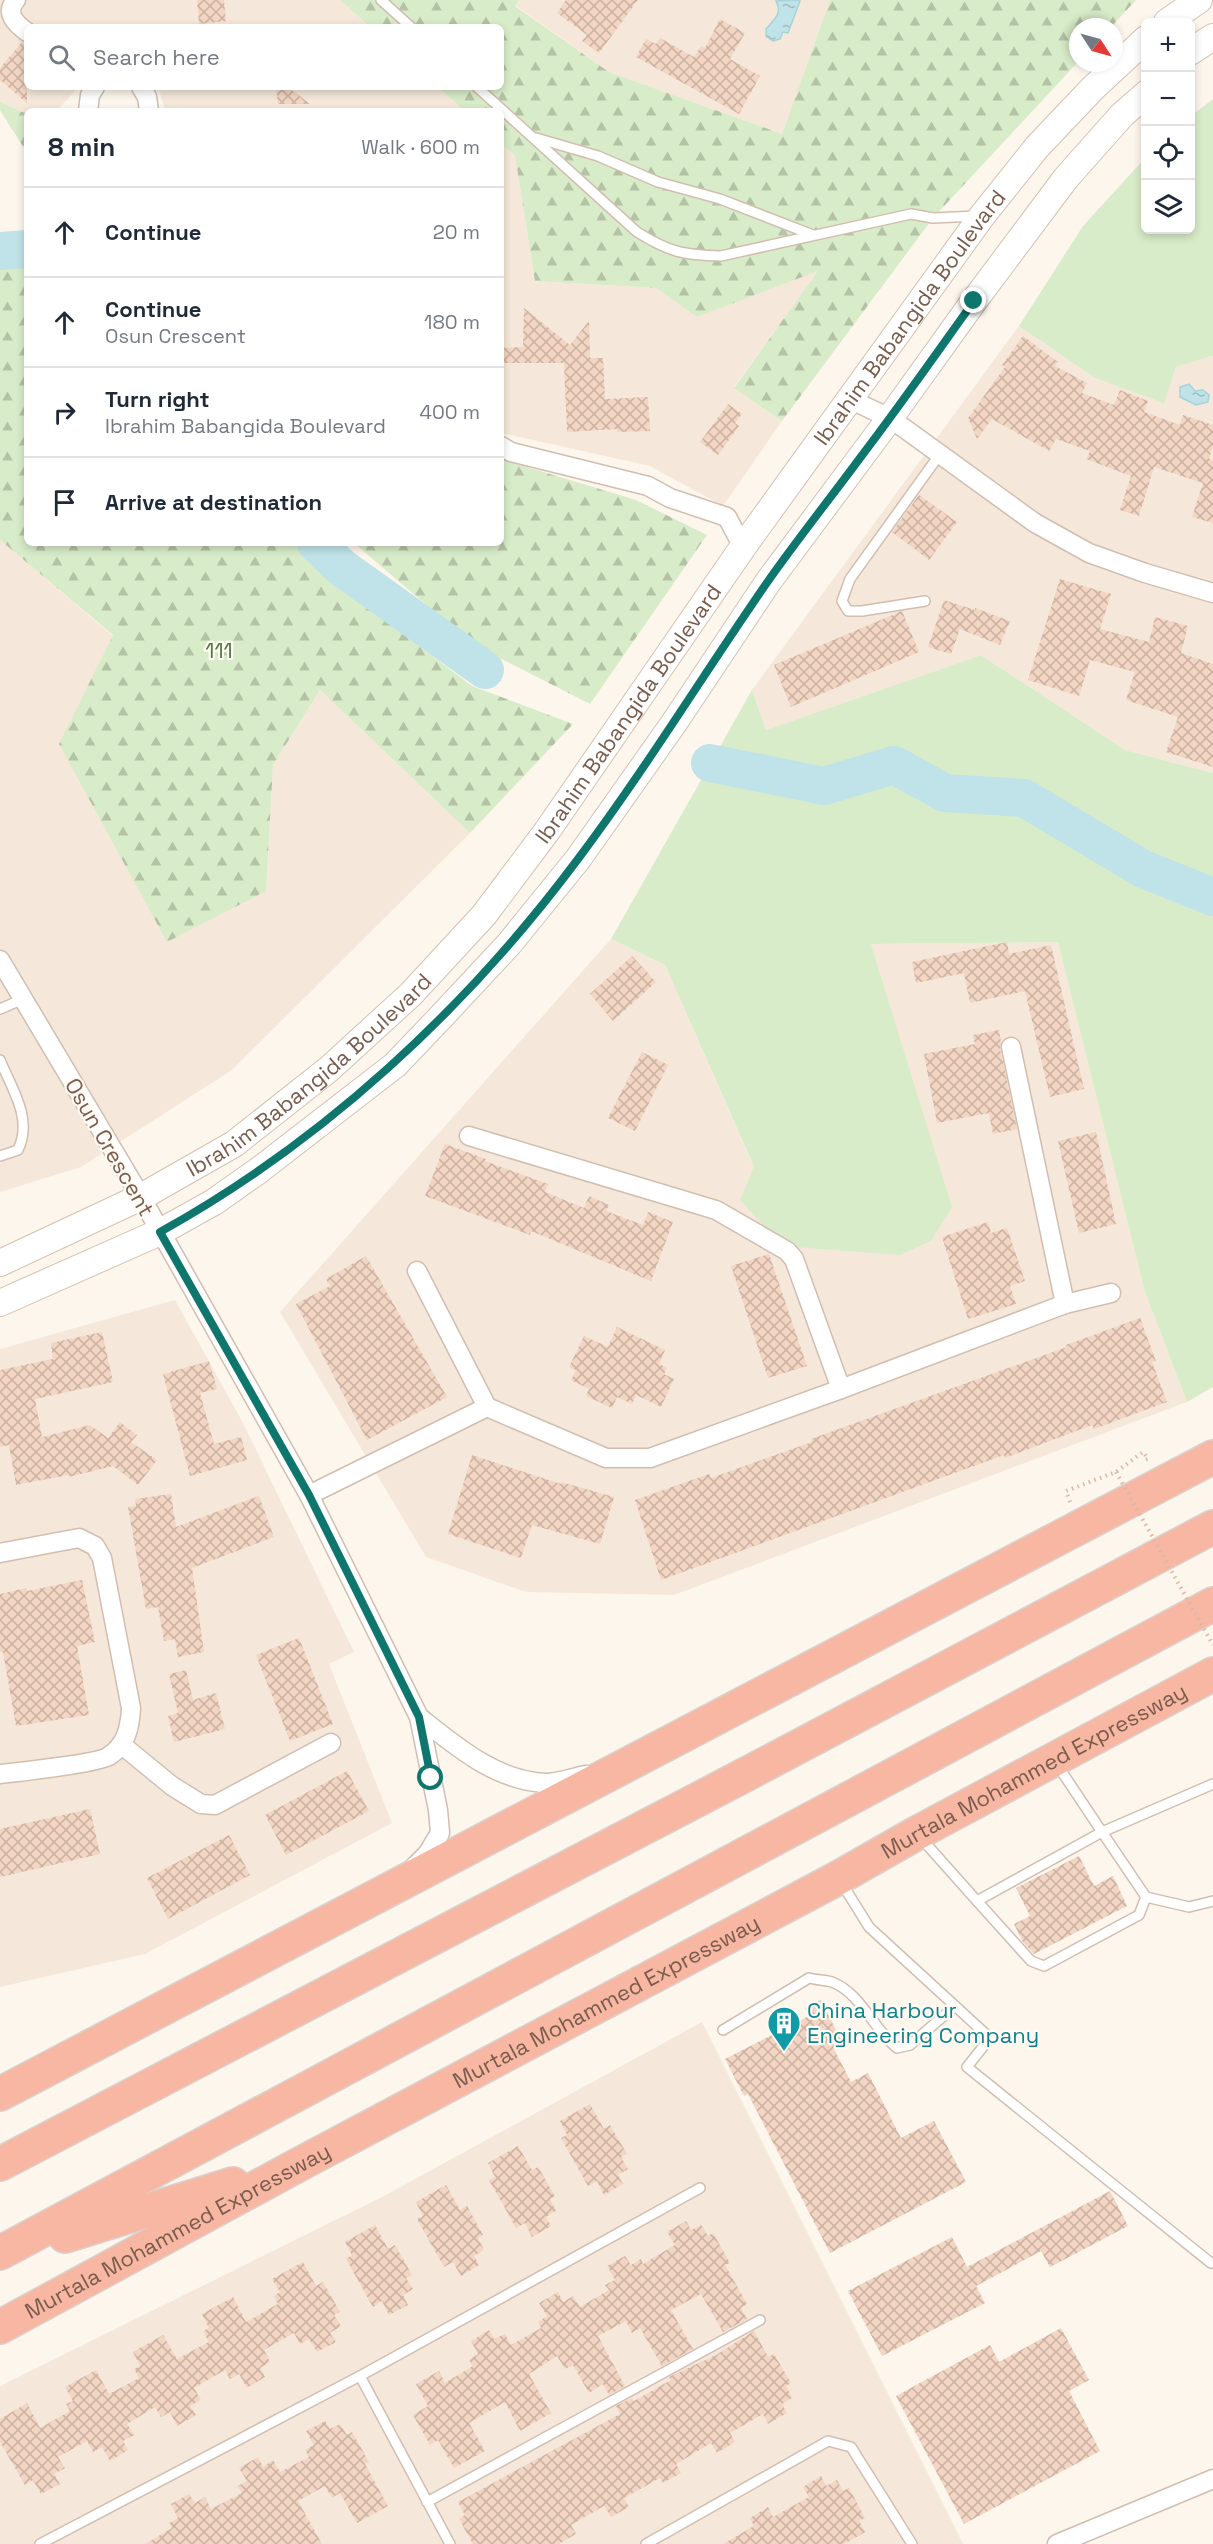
<!DOCTYPE html>
<html lang="en">
<head>
<meta charset="utf-8">
<style>
  :root { --surface:#fff; --page:#f6f6f7; --text:#1f2937; --muted:#747a83; --line:#e0e1e3 }
  body { margin:0; font-family:"Space Grotesk",sans-serif; background:var(--page); color:var(--text) }
  .controls { position:absolute; right:18px; top:18px; display:grid; overflow:hidden; border-radius:9px; box-shadow:0 3px 9px #0003 }
  .controls button { width:54px; height:54px; display:grid; place-items:center; padding:0; border:0; border-bottom:2px solid var(--line); background:var(--surface); color:var(--text); font:30px sans-serif }
  .compass { position:absolute; left:1069px; top:18px; width:54px; height:54px; border-radius:50%; background:var(--surface); box-shadow:0 3px 9px #0003; rotate:126deg }
  .stop { position:absolute; width:18px; height:18px; margin:-14px; border:4px solid #0f766e; border-radius:50%; background:#fff }
  .stop.end { background:#0f766e; border-color:#fff; box-shadow:0 2px 6px #0008 }
  .list { margin:0; padding:0; list-style:none }
  h2 { display:flex; justify-content:space-between; align-items:center; height:78px; margin:0; padding:0 24px; font-size:26px }
  h2 small { font-size:20px; font-weight:400; color:var(--muted) }
  .list li { display:grid; grid-template-columns:39px 1fr auto; gap:18px; align-items:center; box-sizing:border-box; height:90px; padding:0 24px; border-top:2px solid var(--line) }
  .list b { display:block; font-size:22px; white-space:nowrap }
  .list p { margin:0; font-size:20px; white-space:nowrap; color:var(--muted) }
  .list em { font-size:20px; font-style:normal; color:var(--muted) }
  .icon { flex:none; width:33px; height:33px; fill:none; stroke:currentColor; stroke-width:2; stroke-linecap:round; stroke-linejoin:round }
  .map { position:relative; flex:none; width:1213px; height:2544px; overflow:hidden }
  .search { position:absolute; background:var(--surface); box-shadow:0 3px 9px #0003; left:24px; top:24px; width:480px; height:66px; display:flex; align-items:center; gap:15px; box-sizing:border-box; padding:0 21px; border-radius:9px; color:var(--muted); font-size:22px }
  .panel { position:absolute; background:var(--surface); box-shadow:0 3px 9px #0003; left:24px; top:108px; width:480px; height:438px; border-radius:9px }
  .map>svg:first-child { display:block }
  .residential { fill:#f5e8da }
  .green { fill:#d8ecc9 }
  .forest { fill:url(#forest-firs) }
  .water { fill:url(#water-ripples); stroke:#a5d3da; stroke-width:1.5 }
  .lines { fill:none; stroke-linecap:round; stroke-linejoin:round }
  .river { stroke:#bfe3e8; stroke-width:38 }
  .building { fill:url(#building-cross-hatch) }
  .lane-casing { stroke:#d1beb0; stroke-width:12 }
  .street-casing { stroke:#d1beb0; stroke-width:21 }
  .secondary-casing { stroke:#d6c0b0; stroke-width:28 }
  .highway-casing { stroke:#dad1cd; stroke-width:36 }
  .path { stroke:#d9b8a5; stroke-width:4; stroke-dasharray:1.5 4.5; stroke-linecap:butt }
  .lane { stroke:#fff; stroke-width:9 }
  .street { stroke:#fff; stroke-width:18 }
  .secondary { stroke:#fff; stroke-width:26 }
  .highway { stroke:#f7b7a3; stroke-width:33 }
  .path-bridge { stroke:#d9b8a5; stroke-width:4; stroke-dasharray:1.5 4.5; stroke-linecap:butt }
  .route { stroke:#0f766e; stroke-width:8 }
  .labels { text-anchor:middle; dominant-baseline:central; stroke-width:4.5; stroke-linejoin:round; paint-order:stroke }
  .street-label { font-size:22px; fill:#7a5c4d; stroke:#fffaf3 }
  .park-label { font-size:22px; fill:#537a41; stroke:#fffaf3 }
  .culture-label { font-size:22px; fill:#0d838f; stroke:#fffaf3; text-anchor:start }
</style>
</head>
<body>
<div class="map">
<svg width="1213" height="2544" viewBox="0 0 1213 2544">
  <defs>
    <pattern id="forest-firs" width="22" height="20" patternUnits="userSpaceOnUse" patternTransform="scale(1.5)"><rect width="22" height="20" fill="#d8ecc9"/><path d="M5 1l3.5 6h-7zM16 11l3.5 6h-7z" fill="#b4c2a5"/></pattern>
    <pattern id="water-ripples" width="26" height="14" patternUnits="userSpaceOnUse" patternTransform="scale(1.5)"><rect width="26" height="14" fill="#bfe3e8"/><path d="M2 4q2-2 4 0t4 0M15 11q2-2 4 0t4 0" fill="none" stroke="#a0bbbe"/></pattern>
    <pattern id="building-cross-hatch" width="8" height="8" patternUnits="userSpaceOnUse" patternTransform="scale(1.5)"><rect width="8" height="8" fill="#f3d5c3"/><path d="M0 0l8 8M0 8l8-8" fill="none" stroke="#cab0a1"/></pattern>
  </defs>
  <rect width="100%" height="100%" fill="#fdf6ec"/>
  <g class="residential">
    <polygon points="0,0 340,0 370,27 27,27 27,87 79,87 56,111 27,111 27,114 0,102"/>
    <polygon points="519,0 830,0 782,134 609,72 515,5"/>
    <polygon points="155,87 438,87 464,111 163,111 164,106 159,90"/>
    <polygon points="501,144 515,156 535,281 657,288 697,317 819,270 734,387 782,421 723,506 650,466 501,433"/>
    <polygon points="1019,326 1095,378 1164,402 1176,367 1213,356 1213,773 1125,750 981,655 766,730 752,690"/>
    <polygon points="0,540 113,636 60,744 266,890 273,765 320,690 470,833 232,1070 81,1167 0,1192"/>
    <polygon points="611,939 665,965 754,1168 951,1206 871,944 1058,942 1145,1292 1187,1402 674,1595 526,1592 426,1557 280,1312"/>
    <polygon points="175,1300 243,1423 354,1652 329,1664 392,1823 145,1954 0,1987 0,1349"/>
    <polygon points="702,2022 963,2544 0,2544 0,2386 384,2196"/>
  </g>
  <g class="green">
    <polygon points="1213,99 1213,356 1176,367 1164,403 1095,378 1019,326 1083,226 1145,158 1146,230 1190,230 1191,116"/>
    <polygon points="981,655 1125,750 1213,773 1213,1387 1187,1402 1145,1292 1058,942 871,944 952,1207 931,1241 900,1255 782,1246 740,1200 754,1167 665,965 611,939 752,690 766,730"/>
  </g>
  <g class="forest">
    <polygon points="340,0 519,0 515,6 609,72 782,134 830,0 1136,0 1111,27 1078,27 1078,62 933,218 782,421 734,388 818,271 697,317 656,288 535,281 515,156 501,144 501,111 464,111 438,87 501,87 501,27 370,27"/>
    <polygon points="0,102 27,114 27,153 0,110"/>
    <polygon points="0,263 27,267 27,543 295,543 334,582 472,686 573,724 470,833 320,690 273,765 266,891 167,942 59,744 113,635 0,540"/>
    <polygon points="501,459 636,500 707,535 590,704 472,644 354,543 501,543"/>
  </g>
  <g class="water">
    <path d="M797 0 800 1 788 33 783 32 780 39 773 41 766 36V29C774 19 783 14 776 1Z"/>
    <polygon points="1189,384 1195,391 1203,390 1209,395 1208,402 1196,405 1180,397 1180,387"/>
  </g>
  <g class="lines">
    <g class="river">
      <polyline points="0,251 27,249"/>
      <polyline points="316,543 341,567 485,670"/>
      <polyline points="710,763 824,786 894,765 945,793 1024,798 1143,869 1213,897"/>
    </g>
  </g>
  <g class="building">
    <polygon points="197,0 224,0 226,21 199,24"/>
    <polygon points="566,0 638,0 599,53 582,41 587,35 557,13"/>
    <polygon points="720,19 745,33 730,59 760,76 739,114 636,57 646,39 656,44 660,38 694,57 701,46 705,48"/>
    <polygon points="22,42 24,43 25,54 27,54 27,103 0,80 0,68"/>
    <polygon points="276,87 288,87 310,104 278,104"/>
    <polygon points="524,308 570,345 589,321 590,358 603,358 605,399 648,397 650,431 617,432 617,429 567,432 564,363 501,363 501,348 523,347"/>
    <polygon points="1023,336 1058,362 1055,366 1087,383 1082,393 1114,405 1120,390 1148,401 1144,412 1180,425 1183,415 1213,425 1213,445 1209,459 1213,460 1213,523 1192,517 1203,483 1154,467 1139,516 1120,510 1131,476 1086,459 1090,451 1056,439 1049,451 992,419 977,439 968,418 1005,367 1002,365"/>
    <polygon points="728,404 742,414 735,423 739,426 718,455 700,442"/>
    <polygon points="919,495 957,522 929,560 892,532"/>
    <polygon points="1060,579 1111,594 1100,629 1149,642 1155,617 1188,626 1181,653 1213,664 1213,767 1166,752 1178,717 1126,700 1135,672 1090,660 1079,696 1028,680"/>
    <polygon points="944,600 975,610 975,608 1010,621 1000,645 960,629 951,654 928,647"/>
    <polygon points="902,611 919,652 791,707 774,665"/>
    <polygon points="1007,942 1009,954 1051,945 1084,1089 1050,1097 1025,991 970,1003 964,973 916,983 912,962"/>
    <polygon points="632,956 656,982 613,1021 590,994"/>
    <polygon points="999,1030 1001,1042 1000,1049 1017,1129 993,1134 989,1113 937,1123 924,1054 975,1044 973,1035"/>
    <polygon points="642,1052 668,1065 635,1131 608,1118"/>
    <polygon points="1096,1132 1116,1224 1079,1233 1058,1141"/>
    <polygon points="445,1144 486,1159 485,1161 548,1184 545,1192 584,1208 589,1196 609,1205 606,1211 643,1225 648,1212 673,1222 651,1281 531,1231 530,1235 425,1196"/>
    <polygon points="988,1222 991,1233 1007,1228 1025,1281 1010,1286 1016,1304 968,1319 942,1237"/>
    <polygon points="769,1254 807,1366 768,1378 731,1266"/>
    <polygon points="366,1256 447,1397 367,1440 296,1304 330,1286 326,1279"/>
    <polygon points="1140,1318 1156,1361 1152,1362 1167,1402 1094,1429 1092,1425 1005,1458 1004,1455 661,1580 635,1500 709,1474 711,1478 812,1442 811,1439 1067,1347 1066,1345"/>
    <polygon points="617,1327 665,1350 659,1364 667,1368 664,1374 674,1379 661,1407 636,1395 632,1404 617,1397 612,1408 586,1396 589,1389 571,1380 576,1370 569,1367 584,1336 608,1347"/>
    <polygon points="102,1332 113,1382 35,1399 42,1437 90,1425 108,1438 120,1422 137,1435 131,1442 157,1460 138,1485 113,1466 69,1477 68,1475 16,1485 9,1445 0,1447 0,1370 53,1359 51,1343"/>
    <polygon points="209,1361 217,1389 200,1393 214,1444 241,1437 247,1460 190,1476 163,1374"/>
    <polygon points="472,1455 561,1484 561,1482 614,1497 600,1544 532,1525 521,1558 448,1534"/>
    <polygon points="171,1494 176,1527 259,1496 274,1537 192,1568 204,1652 178,1657 175,1639 164,1641 158,1607 146,1609 128,1507 136,1506 135,1499"/>
    <polygon points="82,1580 95,1642 77,1646 89,1715 16,1726 3,1652 0,1652 0,1594 26,1588 27,1591"/>
    <polygon points="299,1638 333,1724 290,1741 256,1655"/>
    <polygon points="186,1670 193,1700 216,1693 225,1729 174,1742 168,1716 178,1713 169,1674"/>
    <polygon points="347,1771 369,1811 286,1855 265,1815"/>
    <polygon points="90,1809 100,1854 0,1877 0,1829"/>
    <polygon points="229,1835 250,1875 168,1919 147,1878"/>
    <polygon points="1079,1856 1094,1886 1113,1876 1127,1906 1034,1954 1023,1942 1014,1924 1030,1916 1016,1888"/>
    <polygon points="821,2000 843,2044 834,2049 851,2082 868,2073 901,2138 934,2121 966,2182 830,2253 748,2094 744,2096 725,2059 809,2016 805,2008"/>
    <polygon points="590,2104 604,2129 610,2125 627,2154 621,2157 628,2169 618,2175 623,2184 604,2195 597,2181 588,2186 561,2138 567,2135 560,2121"/>
    <polygon points="518,2146 532,2170 538,2167 555,2196 550,2199 556,2211 546,2217 551,2226 532,2237 525,2223 516,2228 489,2180 495,2177 488,2163"/>
    <polygon points="446,2185 460,2210 467,2206 483,2235 478,2238 484,2250 474,2256 479,2265 461,2276 453,2262 444,2267 417,2219 423,2216 416,2202"/>
    <polygon points="1110,2191 1128,2226 1050,2267 1041,2251 976,2286 985,2303 882,2356 848,2291 952,2237 967,2267"/>
    <polygon points="686,2221 691,2230 701,2225 708,2236 713,2233 730,2263 725,2265 747,2304 741,2308 747,2319 723,2332 701,2294 671,2310 693,2349 662,2366 640,2328 632,2333 626,2321 598,2336 625,2386 609,2395 603,2384 589,2393 573,2365 565,2369 557,2356 529,2374 551,2413 520,2431 505,2402 469,2423 485,2451 454,2468 438,2440 430,2445 413,2415 428,2406 416,2384 439,2371 445,2383 473,2366 469,2360 478,2354 471,2341 489,2330 494,2339 505,2334 511,2345 541,2328 538,2322 547,2316 539,2303 558,2292 563,2302 573,2296 580,2307 609,2290 605,2285 615,2280 607,2266 625,2256 631,2265 641,2259 643,2264 675,2245 667,2232"/>
    <polygon points="375,2225 388,2249 395,2245 412,2275 406,2278 413,2289 403,2295 408,2305 389,2315 382,2301 373,2307 346,2259 352,2255 345,2242"/>
    <polygon points="303,2262 316,2286 323,2282 340,2312 334,2315 341,2326 330,2333 336,2342 317,2352 309,2339 300,2344 294,2333 264,2350 270,2362 260,2368 265,2377 247,2388 239,2374 230,2379 225,2370 194,2388 201,2400 190,2406 196,2415 177,2426 170,2412 161,2417 155,2407 127,2424 134,2435 123,2441 128,2450 110,2461 102,2447 93,2452 87,2441 58,2457 65,2468 54,2474 60,2484 41,2494 33,2480 25,2485 0,2442 0,2419 27,2403 40,2428 70,2411 66,2404 73,2401 65,2387 96,2370 109,2394 139,2378 134,2369 140,2366 133,2352 163,2335 177,2359 209,2342 203,2331 209,2328 202,2314 233,2297 246,2322 278,2304 274,2296 280,2292 272,2279"/>
    <polygon points="1061,2328 1089,2380 1069,2391 1100,2451 964,2524 896,2396 990,2345 999,2362"/>
    <polygon points="754,2331 768,2357 774,2354 791,2383 786,2386 792,2398 782,2404 787,2413 768,2424 763,2414 730,2433 735,2442 717,2453 711,2443 676,2464 681,2473 663,2483 660,2478 624,2498 629,2507 611,2517 604,2506 571,2525 576,2534 559,2544 473,2544 459,2519 465,2515 458,2502 620,2414 616,2406 632,2398 634,2401 671,2380 669,2377 716,2355"/>
    <polygon points="325,2421 330,2429 340,2424 347,2435 352,2432 369,2462 365,2464 388,2506 357,2523 340,2493 332,2498 325,2486 298,2501 322,2544 145,2544 172,2528 169,2523 178,2518 171,2504 189,2494 195,2503 205,2497 211,2509 242,2493 238,2486 247,2481 239,2468 258,2457 263,2467 273,2460 280,2472 309,2457 305,2450 314,2445 306,2431"/>
    <polygon points="821,2476 826,2486 837,2480 843,2491 849,2488 865,2518 859,2521 865,2532 844,2544 723,2544 754,2526 750,2518 768,2507 773,2517 809,2497 803,2487"/>
  </g>
  <g class="lines">
    <defs>
      <g id="lane">
        <polyline points="381,0 411,27"/>
        <path d="M477 87 637 232C669 252 683 255 721 256L911 214 933 218 977 216"/>
        <polyline points="536,138 598,156 658,182 720,199 813,235"/>
        <polyline points="925,601 862,611 848,611 842,601 850,579 940,454"/>
        <polyline points="0,1009 23,999"/>
        <path d="M0 1060C12 1089 33 1119 18 1150L0 1156"/>
        <polyline points="920,1837 977,1901 1102,1832 1056,1763"/>
        <polyline points="841,1882 869,1927 990,2038 967,2067 1211,2263"/>
        <polyline points="1146,1897 1189,1907 1213,1901"/>
        <polyline points="977,1901 1031,1961 1044,1966 1139,1915 1146,1897 1102,1832 1213,1784"/>
        <path d="M723 2030 809 1978C816 1980 825 1980 832 1982 861 1993 874 2030 897 2048L910 2045 955 2006"/>
        <polyline points="360,2376 450,2544"/>
        <polyline points="427,2502 760,2320"/>
        <polyline points="40,2544 360,2376 700,2188"/>
        <polyline points="646,2544 828,2441 851,2447 912,2544"/>
      </g>
      <g id="street">
        <path d="M16 0C4 13 16 24 27 32"/>
        <polyline points="141,87 147,97 149,111"/>
        <polyline points="88,111 90,95 95,87"/>
        <polyline points="849,399 890,418 1035,523 1089,553 1145,573 1213,593"/>
        <polyline points="501,446 511,452 648,486 670,498 727,517 743,547"/>
        <polyline points="0,960 141,1197 309,1495 419,1717 438,1810 440,1833 428,1853 413,1868"/>
        <polyline points="1011,1047 1065,1304"/>
        <polyline points="469,1136 716,1210 787,1251 794,1259 841,1389"/>
        <polyline points="417,1271 487,1407"/>
        <polyline points="309,1495 487,1407 606,1458 650,1458 841,1389 1065,1304 1111,1293"/>
        <path d="M0 1553 79 1538 95 1546 102 1558 131 1708C130 1728 126 1745 109 1756 100 1763 18 1772 0 1774"/>
        <path d="M419 1717C457 1747 496 1781 546 1783 559 1783 574 1777 587 1775"/>
        <polyline points="122,1745 172,1786 201,1804 215,1805 331,1743"/>
        <polyline points="1057,2544 1213,2479"/>
      </g>
      <g id="secondary">
        <polyline points="1167,22 1199,0"/>
        <polyline points="1190,52 1213,37"/>
        <path id="s1" d="M0 1263 141 1197 234 1144 329 1069 411 994 484 915 547 831 743 547 982 216 1037 147 1093 88 1146 39"/>
        <polyline points="0,1303 160,1232 214,1202 258,1171 395,1065 440,1018 509,944 578,859 674,723 768,582 890,418 974,301 1066,178 1122,115 1146,94"/>
      </g>
      <g id="highway">
        <polyline points="0,2094 1213,1457"/>
        <polyline points="0,2164 739,1778 1213,1527"/>
        <polyline points="65,2236 233,2184"/>
        <polyline points="0,2253 1213,1604"/>
        <path id="s2" d="M0 2327 298 2165 838 1878 917 1833 1213 1674"/>
      </g>
    </defs>
    <use href="#lane" class="lane-casing"/>
    <use href="#street" class="street-casing"/>
    <use href="#secondary" class="secondary-casing"/>
    <use href="#highway" class="highway-casing"/>
    <polyline class="path" points="1070,1502 1066,1491 1116,1472 1143,1452 1148,1459 1145,1460"/>
    <use href="#lane" class="lane"/>
    <use href="#street" class="street"/>
    <use href="#secondary" class="secondary"/>
    <use href="#highway" class="highway"/>
    <polyline class="path-bridge" points="1116,1472 1213,1645"/>
  </g>
  <g class="lines">
    <path class="route" d="M431 1778 419 1717 309 1495 160 1232C324 1141 466 1009 578 859 645 770 703 675 766 584 796 541 829 500 860 458 899 407 936 354 974 301"/>
  </g>
  <defs>
    <symbol id="building-pin" viewBox="-11 -11 22 30"><path d="M0 17L-7.5 6A9.5 9.5 0 1 1 7.5 6Z" fill="#0f9aa8" stroke="#fffaf3"/><path d="M-4-6H4V6H1V3H-1V6H-4ZM-2.5-4.3h1.7v1.8h-1.7ZM.8-4.3h1.7v1.8H.8ZM-2.5-1h1.7V.8h-1.7ZM.8-1h1.7V.8H.8Z" fill="#fff"/></symbol>
  </defs>
  <g fill-rule="evenodd">
    <use href="#building-pin" x="765" y="2004" width="38" height="52"/>
  </g>
  <g class="labels">
    <g class="street-label">
      <text stroke="none"><textPath href="#s1" startOffset="1336">Ibrahim Babangida Boulevard</textPath></text>
      <text stroke="none"><textPath href="#s1" startOffset="850">Ibrahim Babangida Boulevard</textPath></text>
      <text stroke="none"><textPath href="#s1" startOffset="364">Ibrahim Babangida Boulevard</textPath></text>
      <text transform="translate(110 1147) rotate(60)">Osun Crescent</text>
      <text stroke="none"><textPath href="#s2" startOffset="1174">Murtala Mohammed Expressway</textPath></text>
      <text stroke="none"><textPath href="#s2" startOffset="688">Murtala Mohammed Expressway</textPath></text>
      <text stroke="none"><textPath href="#s2" startOffset="202">Murtala Mohammed Expressway</textPath></text>
    </g>
    <g class="park-label">
      <text x="219" y="650">111</text>
    </g>
    <g class="culture-label">
      <text x="807" y="2010">China Harbour<tspan x="807" dy="25">Engineering Company</tspan></text>
    </g>
  </g>
</svg>
<div class="controls">
<button>+</button>
<button>−</button>
<button><svg class="icon" aria-label="locate" viewBox="0 0 24 24"><circle cx="12" cy="12" r="6"/><path d="M12 2v4M12 18v4M2 12h4M18 12h4"/></svg></button>
<button><svg class="icon" aria-label="layers" viewBox="0 0 24 24"><path d="M12 4l9 5-9 5-9-5zM3 14l9 5 9-5"/></svg></button>
</div>
<svg class="compass" viewBox="-18 -18 36 36"><path d="M0-13l5 13h-10z" fill="#e53935"/><path d="M0 13l5-13h-10z" fill="#747a83"/></svg>
<div class="stop" style="left:431px;top:1778px"></div>
<div class="stop end" style="left:974px;top:301px"></div>
<div class="search"><svg class="icon" aria-label="search" viewBox="0 0 24 24"><circle cx="10" cy="10" r="6"/><path d="M15 15l6 6"/></svg>Search here</div>
<section class="panel">
<h2>8 min<small>Walk · 600 m</small></h2>
<ul class="list">
<li><svg class="icon" aria-label="ahead" viewBox="0 0 24 24"><path d="M12 20V5M6 11l6-6 6 6"/></svg><div><b>Continue</b></div><em>20 m</em></li>
<li><svg class="icon" aria-label="ahead" viewBox="0 0 24 24"><path d="M12 20V5M6 11l6-6 6 6"/></svg><div><b>Continue</b><p>Osun Crescent</p></div><em>180 m</em></li>
<li><svg class="icon" aria-label="right" viewBox="0 0 24 24"><path d="M7 20v-9h11M14 6l5 5-5 5"/></svg><div><b>Turn right</b><p>Ibrahim Babangida Boulevard</p></div><em>400 m</em></li>
<li><svg class="icon" aria-label="arrive" viewBox="0 0 24 24"><path d="M6 21V4h12l-3 4 3 4H6"/></svg><div><b>Arrive at destination</b></div></li>
</ul>
</section>
</div>
</body>
</html>
